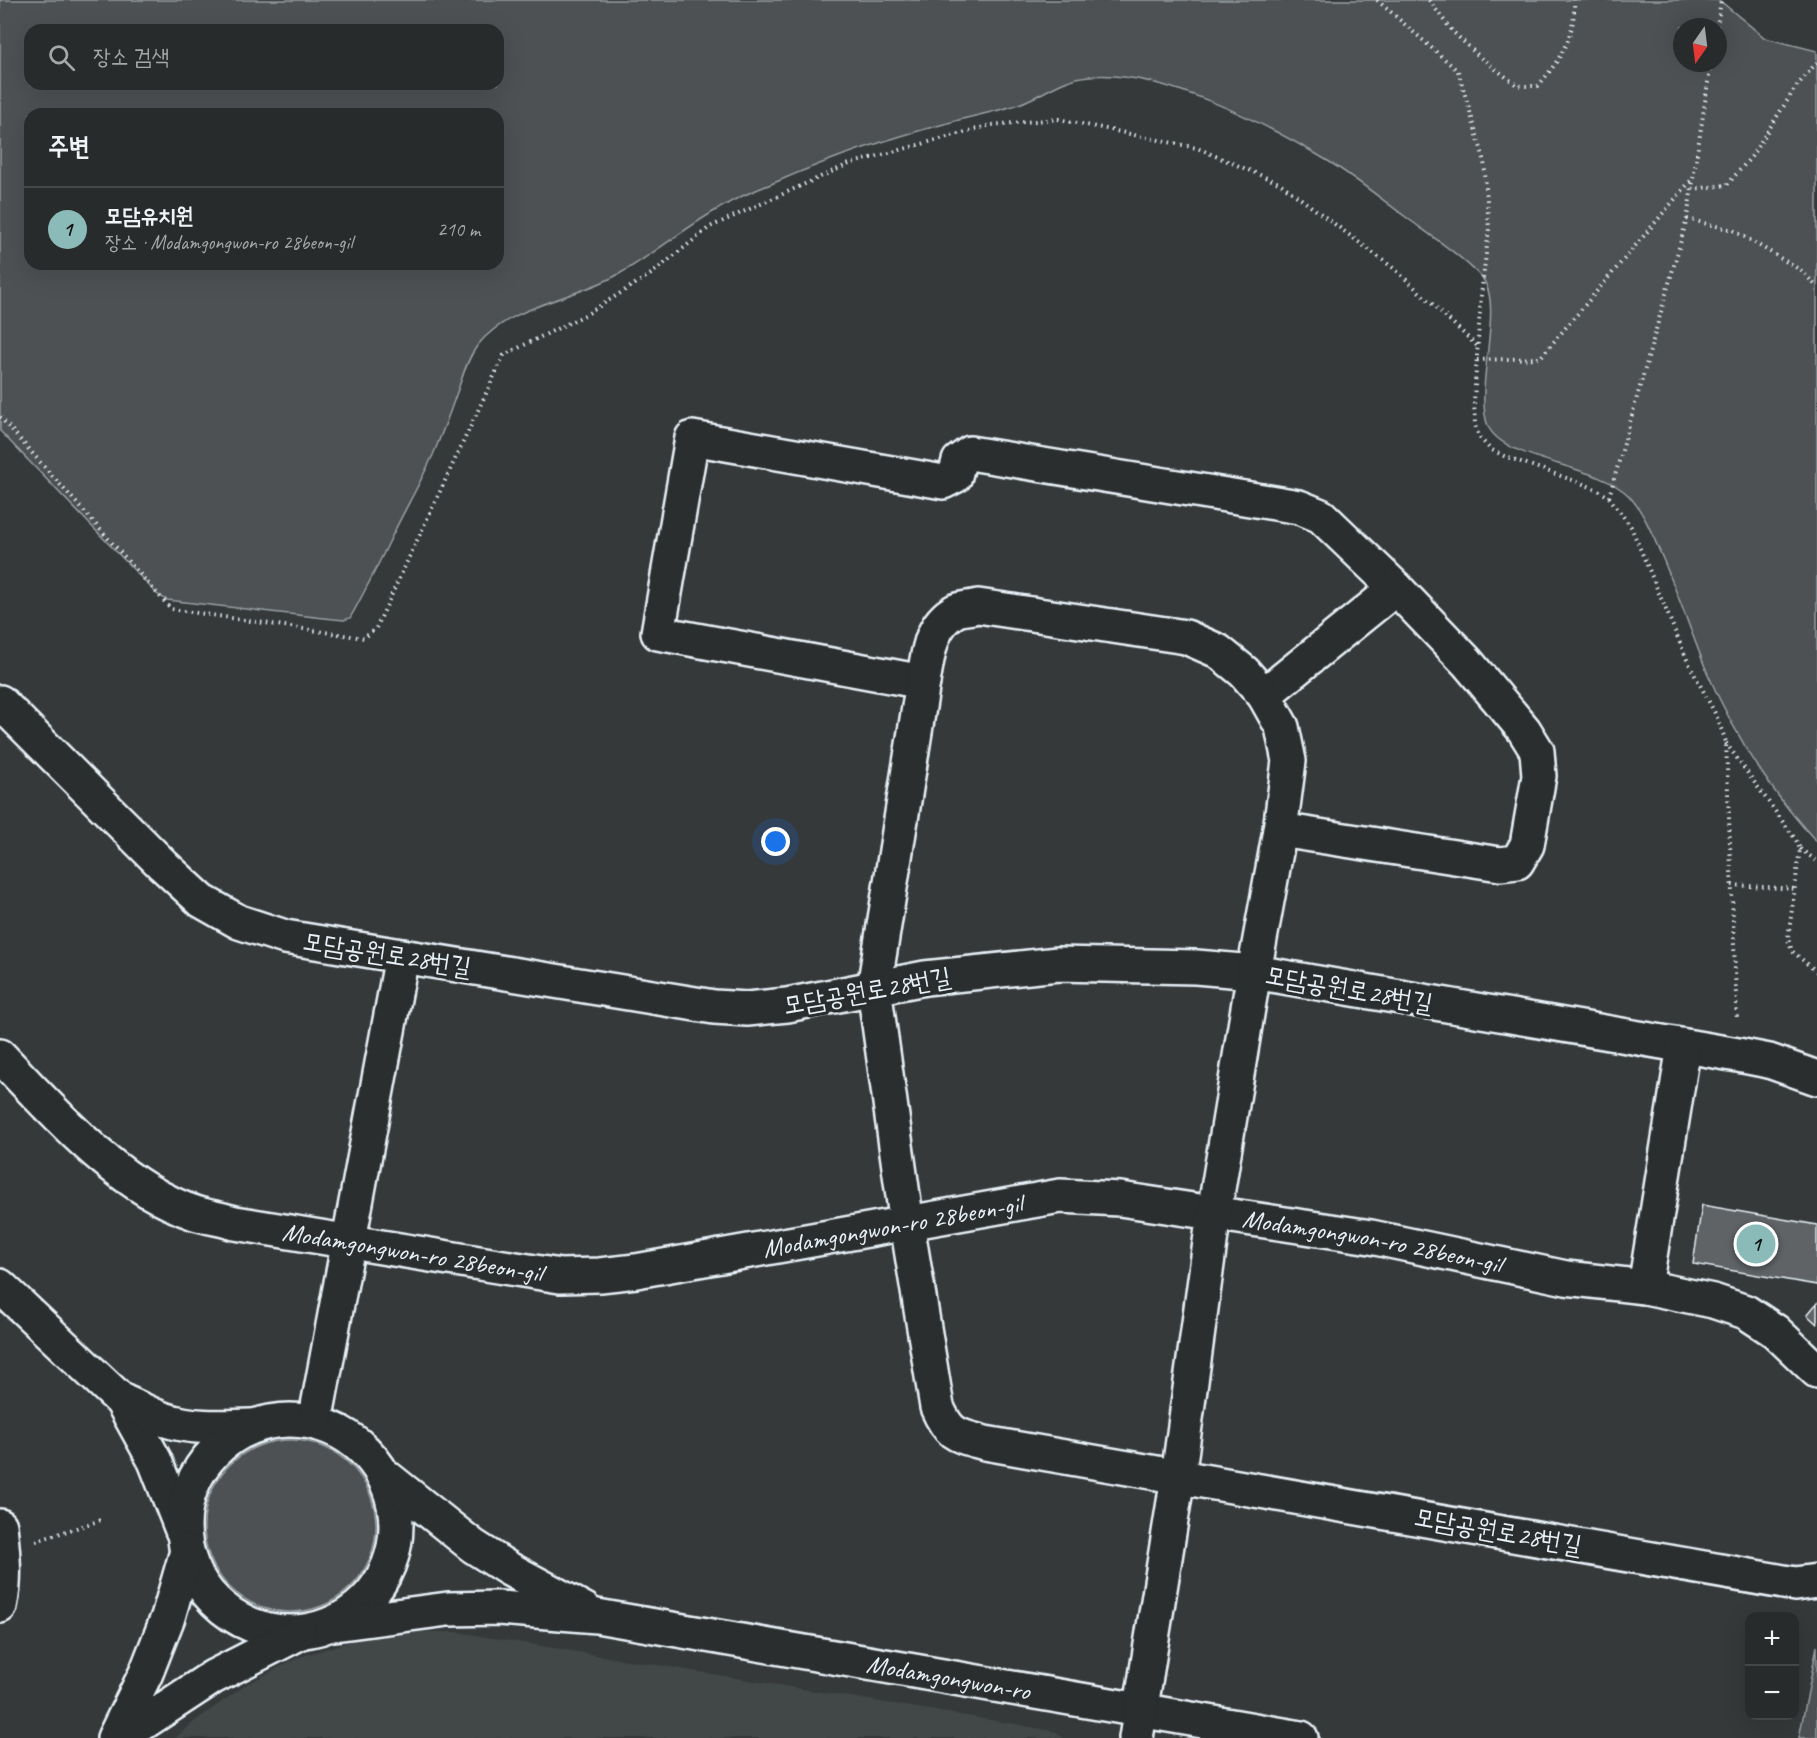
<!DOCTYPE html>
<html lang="ko">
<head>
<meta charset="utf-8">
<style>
  :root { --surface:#282b2c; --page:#343738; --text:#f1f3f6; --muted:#a5a7a9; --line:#444748; --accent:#8bbbb9 }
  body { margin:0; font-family:Caveat,"Poor Story",sans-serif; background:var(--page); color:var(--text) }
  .controls { position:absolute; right:18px; bottom:18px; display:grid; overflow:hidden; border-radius:12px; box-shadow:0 6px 24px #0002 }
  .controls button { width:54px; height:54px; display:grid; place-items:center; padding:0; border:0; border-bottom:2px solid var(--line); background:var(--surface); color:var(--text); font:30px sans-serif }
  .compass { position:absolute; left:1673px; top:18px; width:54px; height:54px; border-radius:50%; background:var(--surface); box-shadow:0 6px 24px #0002; rotate:194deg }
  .you { position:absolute; left:776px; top:842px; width:21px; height:21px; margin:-15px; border:4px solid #fff; border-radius:50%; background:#1a73e8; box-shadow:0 0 0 9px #1a73e833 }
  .badge { display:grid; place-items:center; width:39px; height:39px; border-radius:50%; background:var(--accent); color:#111; font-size:20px; font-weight:700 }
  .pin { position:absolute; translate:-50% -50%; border:3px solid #fff; box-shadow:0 2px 6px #0006 }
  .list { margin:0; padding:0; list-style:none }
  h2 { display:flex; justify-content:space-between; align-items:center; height:78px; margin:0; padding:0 24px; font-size:26px }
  h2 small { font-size:20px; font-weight:400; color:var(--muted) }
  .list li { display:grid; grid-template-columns:39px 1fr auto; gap:18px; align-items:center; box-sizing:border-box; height:84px; padding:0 24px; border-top:2px solid var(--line) }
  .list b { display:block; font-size:22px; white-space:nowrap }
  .list p { margin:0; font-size:20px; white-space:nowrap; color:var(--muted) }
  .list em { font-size:20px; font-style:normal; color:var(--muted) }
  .icon { flex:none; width:33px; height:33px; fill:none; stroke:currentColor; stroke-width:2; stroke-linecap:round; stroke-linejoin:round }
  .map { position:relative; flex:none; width:1817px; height:1738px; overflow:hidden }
  .search { position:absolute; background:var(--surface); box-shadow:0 6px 24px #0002; left:24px; top:24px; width:480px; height:66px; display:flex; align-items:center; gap:15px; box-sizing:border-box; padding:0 21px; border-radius:18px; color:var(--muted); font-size:22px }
  .panel { position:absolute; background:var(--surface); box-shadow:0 6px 24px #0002; left:24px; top:108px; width:480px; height:162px; border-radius:18px }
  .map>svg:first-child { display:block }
  .built { fill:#424647 }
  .green { fill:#4d5152; stroke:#9aa1a5; stroke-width:1.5; fill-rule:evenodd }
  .building { fill:#5f6365; stroke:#e8f1f8; stroke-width:1.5 }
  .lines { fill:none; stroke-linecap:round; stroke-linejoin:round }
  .street-casing { stroke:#e8f1f8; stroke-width:38 }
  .path { stroke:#e8f1f8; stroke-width:4; stroke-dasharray:1.5 4.5; stroke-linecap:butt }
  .street { stroke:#2a2d2e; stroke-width:33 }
  .labels { text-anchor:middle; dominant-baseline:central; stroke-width:6; stroke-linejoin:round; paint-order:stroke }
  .street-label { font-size:26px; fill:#e8f1f8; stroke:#2a2d2e }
</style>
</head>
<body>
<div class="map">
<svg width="1817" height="1738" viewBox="0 0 1817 1738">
  <rect width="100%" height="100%" fill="#35393a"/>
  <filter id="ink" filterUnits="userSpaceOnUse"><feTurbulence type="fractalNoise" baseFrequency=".0167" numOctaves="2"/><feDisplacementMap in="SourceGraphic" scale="12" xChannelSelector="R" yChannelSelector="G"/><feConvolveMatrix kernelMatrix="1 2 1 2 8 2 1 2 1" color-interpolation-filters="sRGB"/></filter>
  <g filter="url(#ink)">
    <polygon class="built" points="415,1632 457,1632 1021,1725 1057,1732 1063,1738 175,1738 196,1720 247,1684 299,1657 355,1640"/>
    <g class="green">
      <path d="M0 0H1719L1765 38 1817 51V842C1771 793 1734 734 1707 672 1691 632 1677 591 1660 552 1652 533 1643 511 1629 496 1599 464 1504 462 1488 426 1473 389 1505 305 1482 278 1462 256 1430 235 1407 218 1381 199 1356 178 1328 161 1268 125 1161 69 1089 76 1061 78 1037 100 1010 107 990 113 968 117 948 123 889 138 831 158 776 182 759 189 742 195 727 204 689 224 656 253 619 274 576 299 508 305 477 346 466 361 462 379 456 395 449 415 441 436 433 455 421 481 407 506 394 532 380 561 366 590 350 618L344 620 324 618 167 600 158 595 0 431ZM1682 27H1718V63H1682ZM30 30H498V84H30ZM30 114H498V264H30Z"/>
      <circle cx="290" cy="1526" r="86"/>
      <polygon points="1817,1646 1817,1738 1799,1738"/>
    </g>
    <g class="building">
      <polygon points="1702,1205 1817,1225 1817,1285 1693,1264"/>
      <polygon points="1817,1303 1817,1324 1807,1315"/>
    </g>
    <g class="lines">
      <defs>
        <g id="street">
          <polyline points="923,682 658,633 692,438 943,482 955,476 959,461 970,453 1299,507 1321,516 1396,588 1467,662 1524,730 1537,751 1539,776 1527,845 1517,862 1500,864 1280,830"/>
          <polyline points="1264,695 1396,588"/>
          <polyline points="0,702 163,865 202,901 239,922 285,937 714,1007 747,1009 787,1005 925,978 1058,964 1196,967 1254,972 1738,1055 1769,1061 1817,1078"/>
          <path id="s1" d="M0 1056C54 1112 119 1188 195 1213 208 1217 222 1219 235 1223L516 1269 560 1276 600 1275 636 1271 1060 1196 1120 1199 1371 1237 1566 1278 1645 1287 1713 1301 1746 1312 1775 1331 1817 1371"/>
          <polyline points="0,1286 122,1401 155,1461 182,1530"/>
          <polyline points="1645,1287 1684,1046"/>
          <path d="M122 1401C137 1407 151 1415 166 1420 194 1429 222 1427 251 1426"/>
          <circle cx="290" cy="1526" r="106"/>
          <polyline points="315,1422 402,956"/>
          <polyline points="384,1475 473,1546 509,1569 585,1610"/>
          <path d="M0 1526C3 1552 6 1580 0 1606"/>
          <path id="s2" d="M334 1624 448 1609 499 1608 597 1616 1301 1738"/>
          <polyline points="114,1738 146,1673 168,1617 187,1551"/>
          <polyline points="120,1738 213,1677 299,1633"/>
          <path d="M1136 1738 1178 1477 1214 1213 1254 972 1280 830 1289 761 1282 727 1264 695 1244 672 1218 651 1186 637 978 606C971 608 961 608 955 611 929 625 928 657 923 682L874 988 907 1224 937 1407C949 1435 956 1435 985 1443L1795 1584 1817 1581"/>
        </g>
      </defs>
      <use href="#street" class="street-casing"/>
      <g class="path">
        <polyline points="1377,0 1458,71 1484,159 1489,229 1481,295 1474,401 1475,425 1479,437 1490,449 1504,456 1581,483 1598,490 1609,497 1631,527 1688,662 1717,717 1726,742 1737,1021"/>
        <path d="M1429 0 1452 31 1481 58 1518 86H1538C1560 60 1576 35 1574 0"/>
        <polyline points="1717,27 1721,0"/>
        <polyline points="1692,189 1727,185 1751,157 1796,87 1817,62"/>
        <polyline points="1687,219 1733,230 1802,271 1817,287"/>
        <polyline points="1477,360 1540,358 1693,178"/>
        <polyline points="0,417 171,609 364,638 376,628 504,355 587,314 651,274 710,227 849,164 991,125 1058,119 1197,148 1281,184 1396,270 1477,346"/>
        <polyline points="1609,497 1687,219 1711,63"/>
        <polyline points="1726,743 1796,840 1800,849 1788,939 1792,951 1817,972"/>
        <polyline points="1800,849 1817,861"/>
        <polyline points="1732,885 1796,889"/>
        <polyline points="36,1541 101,1520"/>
      </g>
      <use href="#street" class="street"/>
    </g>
  </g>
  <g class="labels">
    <g class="street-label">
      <text transform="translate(387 954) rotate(9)">모담공원로28번길</text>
      <text transform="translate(1349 989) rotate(10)">모담공원로28번길</text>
      <text transform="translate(867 991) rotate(-10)">모담공원로28번길</text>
      <text stroke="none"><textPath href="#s1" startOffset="960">Modamgongwon-ro 28beon-gil</textPath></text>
      <text stroke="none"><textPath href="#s1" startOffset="1446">Modamgongwon-ro 28beon-gil</textPath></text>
      <text stroke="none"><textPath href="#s1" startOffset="474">Modamgongwon-ro 28beon-gil</textPath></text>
      <text transform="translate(1498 1531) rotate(10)">모담공원로28번길</text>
      <text stroke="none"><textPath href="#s2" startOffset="621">Modamgongwon-ro</textPath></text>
    </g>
  </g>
</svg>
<div class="controls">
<button>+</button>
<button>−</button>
</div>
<svg class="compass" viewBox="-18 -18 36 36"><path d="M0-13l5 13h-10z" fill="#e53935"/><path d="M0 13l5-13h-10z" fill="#a5a7a9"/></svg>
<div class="you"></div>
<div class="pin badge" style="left:1756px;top:1244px">1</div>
<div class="search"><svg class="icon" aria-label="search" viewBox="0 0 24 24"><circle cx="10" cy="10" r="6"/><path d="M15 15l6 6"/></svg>장소 검색</div>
<section class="panel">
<h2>주변<small></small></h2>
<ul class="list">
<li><span class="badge">1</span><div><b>모담유치원</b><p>장소 · Modamgongwon-ro 28beon-gil</p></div><em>210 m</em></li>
</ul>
</section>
</div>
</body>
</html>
